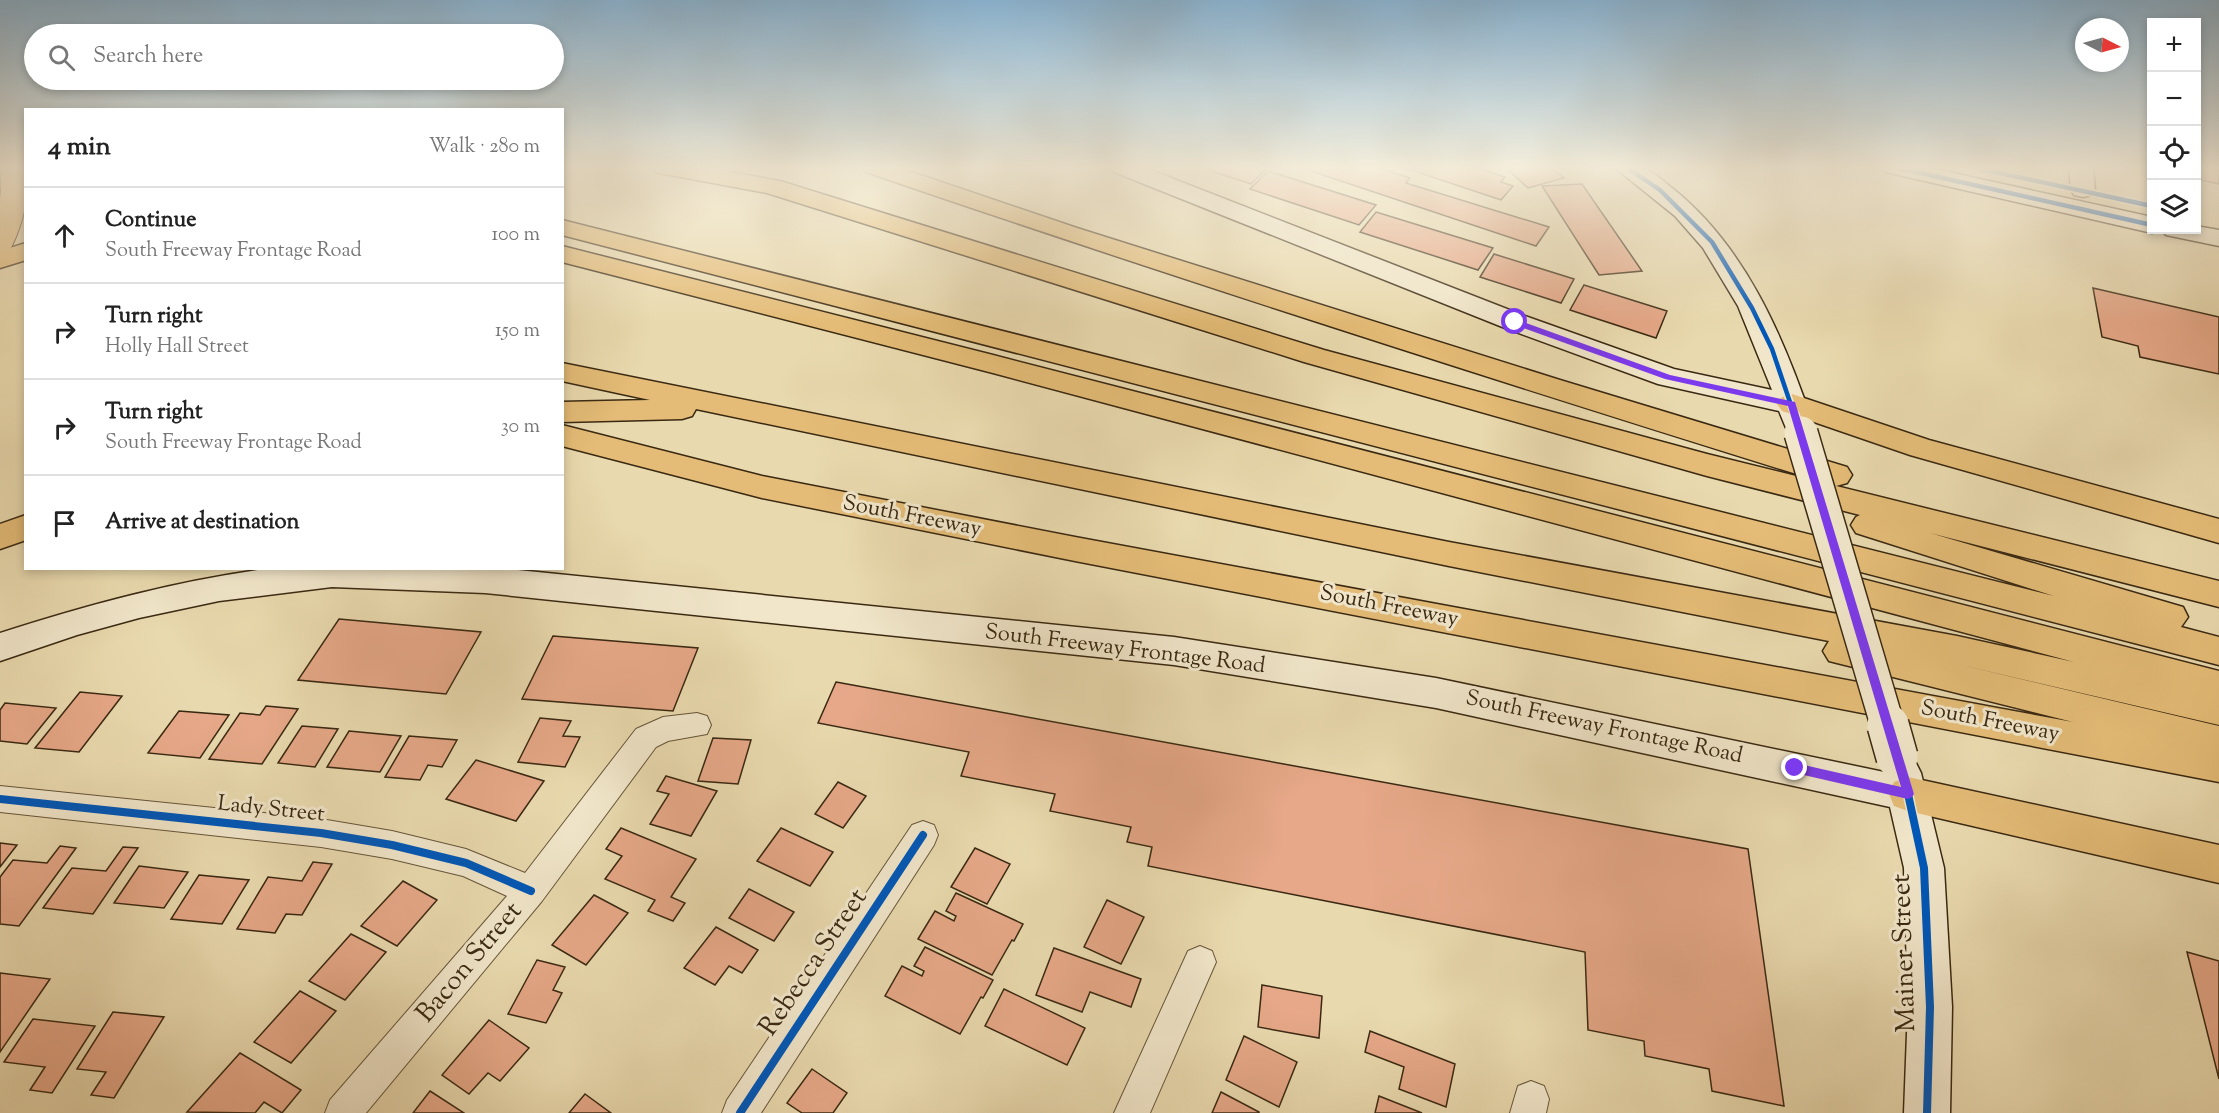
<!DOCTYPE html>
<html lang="en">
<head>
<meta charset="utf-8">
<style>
  :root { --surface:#fff; --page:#f2f2f2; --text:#222; --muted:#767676; --line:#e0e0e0 }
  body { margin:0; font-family:"Sorts Mill Goudy",serif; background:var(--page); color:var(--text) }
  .controls { position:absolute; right:18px; top:18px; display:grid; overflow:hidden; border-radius:0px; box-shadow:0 3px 9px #0003 }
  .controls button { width:54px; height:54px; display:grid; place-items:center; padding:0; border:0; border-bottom:2px solid var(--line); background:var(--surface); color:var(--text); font:30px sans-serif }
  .compass { position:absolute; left:2075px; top:18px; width:54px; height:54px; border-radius:50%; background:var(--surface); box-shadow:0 3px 9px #0003; rotate:96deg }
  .stop { position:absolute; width:18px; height:18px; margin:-14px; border:4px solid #7c3aed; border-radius:50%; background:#fff }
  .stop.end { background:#7c3aed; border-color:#fff; box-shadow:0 2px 6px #0008 }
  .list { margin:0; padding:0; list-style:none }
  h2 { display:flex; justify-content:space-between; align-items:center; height:78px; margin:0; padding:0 24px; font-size:26px }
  h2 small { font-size:20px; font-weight:400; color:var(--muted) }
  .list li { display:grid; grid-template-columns:39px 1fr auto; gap:18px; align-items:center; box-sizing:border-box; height:96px; padding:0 24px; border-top:2px solid var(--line) }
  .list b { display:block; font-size:22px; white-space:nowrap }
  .list p { margin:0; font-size:20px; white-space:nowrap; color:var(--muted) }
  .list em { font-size:20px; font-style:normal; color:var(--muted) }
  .icon { flex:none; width:33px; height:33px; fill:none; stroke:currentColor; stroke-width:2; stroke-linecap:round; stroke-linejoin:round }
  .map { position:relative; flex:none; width:2219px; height:1113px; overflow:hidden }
  .search { position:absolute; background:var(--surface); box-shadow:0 3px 9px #0003; left:24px; top:24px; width:540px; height:66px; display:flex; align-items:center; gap:15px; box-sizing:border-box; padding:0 21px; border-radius:33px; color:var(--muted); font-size:22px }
  .panel { position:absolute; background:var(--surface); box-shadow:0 3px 9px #0003; left:24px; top:108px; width:540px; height:462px; border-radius:0px }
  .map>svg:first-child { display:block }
  .building { fill:#e6a888; stroke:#3a2912; stroke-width:1.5 }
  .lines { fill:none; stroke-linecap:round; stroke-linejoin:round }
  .street-casing { stroke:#665539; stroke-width:2 }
  .secondary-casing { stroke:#3a2912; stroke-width:3 }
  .highway-casing { stroke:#3a2912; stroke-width:3 }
  .street { fill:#f1e6ca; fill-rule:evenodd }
  .secondary { fill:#f1e6ca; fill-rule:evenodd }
  .highway { fill:#e4bc77; fill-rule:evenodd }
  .secondary-bridge-far1-casing { stroke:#3a2912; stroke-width:36; stroke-linecap:butt }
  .secondary-bridge-casing { stroke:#3a2912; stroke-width:44; stroke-linecap:butt }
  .highway-bridge-casing { stroke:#3a2912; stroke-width:28; stroke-linecap:butt }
  .secondary-bridge-far1 { stroke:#f1e6ca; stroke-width:33 }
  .secondary-bridge { stroke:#f1e6ca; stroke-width:41 }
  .highway-bridge { stroke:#e4bc77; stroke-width:26 }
  .cycleway-far2-casing { stroke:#f1e6ca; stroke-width:8 }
  .cycleway-far1-casing { stroke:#f1e6ca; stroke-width:10 }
  .cycleway-casing { stroke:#f1e6ca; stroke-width:11 }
  .cycleway-far2 { stroke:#0057b8; stroke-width:4.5 }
  .cycleway-far1 { stroke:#0057b8; stroke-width:6 }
  .cycleway { stroke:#0057b8; stroke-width:8 }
  .route { fill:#7c3aed }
  .labels { text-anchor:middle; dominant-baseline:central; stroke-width:6; stroke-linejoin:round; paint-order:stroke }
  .street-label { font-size:22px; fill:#3a2912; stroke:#f1e6ca }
  .near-street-label { font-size:27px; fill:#3a2912; stroke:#f1e6ca }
</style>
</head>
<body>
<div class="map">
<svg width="2219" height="1113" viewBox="0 0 2219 1113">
  <rect width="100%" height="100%" fill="#e9d9ae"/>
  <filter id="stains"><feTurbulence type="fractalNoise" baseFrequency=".00333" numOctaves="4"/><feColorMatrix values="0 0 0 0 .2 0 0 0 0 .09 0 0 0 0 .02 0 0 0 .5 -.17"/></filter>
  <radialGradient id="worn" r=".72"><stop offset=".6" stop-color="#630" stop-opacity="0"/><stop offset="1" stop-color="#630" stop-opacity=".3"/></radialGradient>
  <g class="building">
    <polygon points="1198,167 1268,167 1251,184"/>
    <polygon points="1299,167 1375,167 1410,178 1406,183 1549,227 1536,246"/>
    <polygon points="1402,167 1475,167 1505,177 1501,182 1513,186 1501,200"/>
    <polygon points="1505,167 1550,167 1564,178 1528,188"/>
    <polygon points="2196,167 2219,167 2219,184 2196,179"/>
    <polygon points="1268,171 1376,205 1359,225 1250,189"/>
    <polygon points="1582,184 1642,271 1599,275 1542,186"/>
    <polygon points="1376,212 1493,248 1478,270 1360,232"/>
    <polygon points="1494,254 1574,279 1561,303 1480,277"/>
    <polygon points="1584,285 1667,311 1656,338 1570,310"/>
    <polygon points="2093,288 2219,317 2219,374 2140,357 2138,346 2102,337"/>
    <polygon points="339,619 481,632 446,694 298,680"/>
    <polygon points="553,636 698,648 673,711 522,699"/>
    <polygon points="836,682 1748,849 1784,1106 1712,1091 1709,1069 1645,1056 1644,1041 1588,1030 1585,952 1148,866 1152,847 1127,842 1131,827 1050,811 1055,794 961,776 969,752 818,723"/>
    <polygon points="80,692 122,696 79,752 35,748"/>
    <polygon points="5,703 56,708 27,744 0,741 0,710"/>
    <polygon points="266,706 298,709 262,764 209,759 240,713 260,715"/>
    <polygon points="179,711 229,715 200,758 148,753"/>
    <polygon points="540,718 571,721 563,736 580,737 565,767 518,762"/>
    <polygon points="302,726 338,729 315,767 278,763"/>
    <polygon points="349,731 401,736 380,772 327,767"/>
    <polygon points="409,736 457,740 442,767 428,765 420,780 385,777"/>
    <polygon points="713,738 751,740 738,784 698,781"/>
    <polygon points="476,760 544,781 516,821 446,799"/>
    <polygon points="666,776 717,791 691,836 650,824 669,794 657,791"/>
    <polygon points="838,782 866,796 843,828 815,814"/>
    <polygon points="621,828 696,859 671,897 685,903 673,921 648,911 655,900 605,879 622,856 606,849"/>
    <polygon points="781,828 833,852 810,886 757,861"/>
    <polygon points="0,843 17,845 0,867"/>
    <polygon points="60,846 76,848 19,926 0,924 0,877 13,860 47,863"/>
    <polygon points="123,847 138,848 93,914 43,908 72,868 106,871"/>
    <polygon points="975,848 1010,864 987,904 951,887"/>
    <polygon points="313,862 332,864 302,915 286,914 275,933 237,929 268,877 302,881"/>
    <polygon points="139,866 188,872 164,908 114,903"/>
    <polygon points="199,875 249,880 222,924 171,919"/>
    <polygon points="403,881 437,900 397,946 361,926"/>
    <polygon points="749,889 794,912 774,941 729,918"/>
    <polygon points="956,893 1023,924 1014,941 1012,940 992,975 918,939 935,911 954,921 956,916 946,911"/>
    <polygon points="594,895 628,913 586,965 552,945"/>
    <polygon points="1107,900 1144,917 1121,964 1084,947"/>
    <polygon points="716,927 758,950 742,973 729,966 715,985 684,968"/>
    <polygon points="351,934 386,952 345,1000 309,981"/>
    <polygon points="925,947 993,980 983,998 981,997 960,1034 885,996 902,966 922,976 924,971 914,966"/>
    <polygon points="1054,948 1141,979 1131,1007 1090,992 1082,1012 1036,995"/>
    <polygon points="2187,952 2219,961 2219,1079"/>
    <polygon points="537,960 565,967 553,990 562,993 546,1023 508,1014"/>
    <polygon points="0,973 50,979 0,1052"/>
    <polygon points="1262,985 1322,996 1319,1038 1258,1027"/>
    <polygon points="1004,989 1085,1028 1067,1065 985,1026"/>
    <polygon points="300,991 336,1011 291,1063 254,1042"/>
    <polygon points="113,1012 164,1017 114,1098 91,1095 106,1072 77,1069"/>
    <polygon points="33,1019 95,1026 52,1093 30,1090 45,1067 4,1062"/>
    <polygon points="489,1020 529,1048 500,1081 488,1073 469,1094 442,1075"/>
    <polygon points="1370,1031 1455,1064 1446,1107 1399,1089 1404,1067 1365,1052"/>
    <polygon points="1244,1036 1297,1062 1279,1107 1226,1080"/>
    <polygon points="240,1053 301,1090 282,1113 264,1102 255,1113 187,1112"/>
    <polygon points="812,1069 847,1093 833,1113 802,1113 787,1103"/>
    <polygon points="430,1091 464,1113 413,1113"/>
    <polygon points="1221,1092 1259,1112 1259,1113 1212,1113"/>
    <polygon points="585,1094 611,1113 569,1113"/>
    <polygon points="1379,1096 1422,1113 1375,1113"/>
  </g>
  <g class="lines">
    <defs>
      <g id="street">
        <polygon points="697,713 707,716 711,725 707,734 668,741 656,747 542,901 366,1113 325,1113 330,1100 507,896 463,876 392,859 321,847 0,812 0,786 321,819 392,831 466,849 525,873 636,729 663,717"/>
        <polygon points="923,821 934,825 938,835 934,845 761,1113 722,1113 727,1100 912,825"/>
        <polygon points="1200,946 1212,951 1216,962 1150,1113 1114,1113 1188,951"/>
        <polygon points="1531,1081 1544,1086 1549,1099 1546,1113 1510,1113 1518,1086"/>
      </g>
      <g id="secondary">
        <path d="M1110 167H1143L1525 316 1674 369 1772 390 1738 306 1703 248 1675 216 1614 167C1622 167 1634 165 1642 167 1652 170 1664 182 1672 188 1745 246 1783 336 1812 421L1808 428 1797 431 1786 428 1779 411 1658 384 1505 328 1114 172Z"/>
        <polygon points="1882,167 1926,167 2152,217 2152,230 2161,230 2152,233 1894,174 1886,172"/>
        <polygon points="2069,167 2093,167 2095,190 2092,195 2083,197 2074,195 2071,190"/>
        <polygon points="2196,226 2219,230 2219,246 2166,235 2162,230 2196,230"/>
        <path d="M272 568H499L1174 637 1436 678 1884 772 1889 761 1902 756 1915 761 1921 773 1944 868 1952 1007 1950 1113H1904L1908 1007 1904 868 1890 807 1436 708 1174 665 485 593 332 587 219 601 139 618 77 635 0 661V633C90 604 179 580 272 568Z"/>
      </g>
      <g id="highway">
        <polygon points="652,167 704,167 780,181 1324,350 1707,454 2219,581 2219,607 1930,533 2183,607 2188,617 2181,627 2219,637 2219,665 562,235 562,220 2054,596 1856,533 1851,525 1856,517 1860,515 1707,476 1304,362 767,193 664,174 656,172"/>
        <path d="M862 167H897L1077 228 1560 380 1847 467 1852 475 1847 483 1836 486 1825 483C1504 383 1184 281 866 172Z"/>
        <polygon points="26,243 26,260 0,268 0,251"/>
        <polygon points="562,246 993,355 2219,671 2219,725 1957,664 2219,726 2219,782 1075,561 762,498 562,446 562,425 762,476 1075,537 2073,722 1829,661 1823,651 1829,641 1449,566 696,409 692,416 682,419 562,422 562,402 650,400 562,381 562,363 1449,542 1957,636 2074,662 993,373 562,262"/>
        <polygon points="1792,394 1929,440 2219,519 2219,543 1910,455 1782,411 1777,404 1782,397"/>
        <polygon points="26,515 26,540 0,549 0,524"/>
        <polygon points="1908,777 2219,845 2219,883 1908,811 1894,806 1889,794 1894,782"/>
      </g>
    </defs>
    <use href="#street" class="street-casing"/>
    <use href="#secondary" class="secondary-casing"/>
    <use href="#highway" class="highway-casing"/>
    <use href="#street" class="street"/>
    <use href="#secondary" class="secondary"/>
    <use href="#highway" class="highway"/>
    <defs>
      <polyline id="secondary-bridge-far1" points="1801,433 1888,727"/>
      <polyline id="secondary-bridge" points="1888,725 1897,757"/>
      <path id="highway-bridge" d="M0 241C11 218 17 193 13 167"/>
    </defs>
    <use href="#secondary-bridge-far1" class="secondary-bridge-far1-casing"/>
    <use href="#secondary-bridge" class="secondary-bridge-casing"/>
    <use href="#highway-bridge" class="highway-bridge-casing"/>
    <use href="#secondary-bridge-far1" class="secondary-bridge-far1"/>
    <use href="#secondary-bridge" class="secondary-bridge"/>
    <use href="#highway-bridge" class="highway-bridge"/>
    <defs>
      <g id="cycleway-far2">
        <polyline points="1626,167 1660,190 1712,242 1752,308 1772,349 1795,417"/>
        <polyline points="1894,167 2152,225"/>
        <polyline points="1972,167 2152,206"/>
      </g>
      <polyline id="cycleway-far1" points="1795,415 1888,727"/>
      <g id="cycleway">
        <polyline points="1888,725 1908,794 1924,868 1930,1007 1927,1113"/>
        <polyline points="0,799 321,833 392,845 466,863 531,891"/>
        <polyline points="740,1113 923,835"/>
      </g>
    </defs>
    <use href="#cycleway-far2" class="cycleway-far2-casing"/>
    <use href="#cycleway-far1" class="cycleway-far1-casing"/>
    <use href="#cycleway" class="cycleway-casing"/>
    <use href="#cycleway-far2" class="cycleway-far2"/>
    <use href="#cycleway-far1" class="cycleway-far1"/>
    <use href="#cycleway" class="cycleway"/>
  </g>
  <linearGradient id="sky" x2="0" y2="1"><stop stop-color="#8ab5d4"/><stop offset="0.52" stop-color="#f5eedb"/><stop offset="1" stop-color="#f5eedb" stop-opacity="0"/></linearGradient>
  <rect width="2219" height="323" fill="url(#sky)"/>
  <polygon class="route" points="1512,320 1518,320 1670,375 1795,402 1914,794 1912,797 1908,799 1795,773 1790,768 1795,763 1901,787 1788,406 1665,379 1512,324"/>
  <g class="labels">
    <g class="street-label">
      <text transform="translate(912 517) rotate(11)">South Freeway</text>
      <text transform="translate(1389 607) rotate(11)">South Freeway</text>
      <text transform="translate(1125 650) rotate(7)">South Freeway Frontage Road</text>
      <text transform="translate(1990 722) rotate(11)">South Freeway</text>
      <text transform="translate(1604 728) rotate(12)">South Freeway Frontage Road</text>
      <text transform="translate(271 810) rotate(6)">Lady Street</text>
    </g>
    <g class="near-street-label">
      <text transform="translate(1905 953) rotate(-92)">Mainer Street</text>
      <text transform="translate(470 963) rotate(-50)">Bacon Street</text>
      <text transform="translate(814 963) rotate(-56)">Rebecca Street</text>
    </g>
  </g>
  <rect width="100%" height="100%" filter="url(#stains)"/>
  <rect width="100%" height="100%" fill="url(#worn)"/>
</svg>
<div class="controls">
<button>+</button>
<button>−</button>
<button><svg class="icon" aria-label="locate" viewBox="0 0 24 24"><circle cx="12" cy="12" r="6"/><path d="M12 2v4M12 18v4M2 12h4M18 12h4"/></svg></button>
<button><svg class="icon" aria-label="layers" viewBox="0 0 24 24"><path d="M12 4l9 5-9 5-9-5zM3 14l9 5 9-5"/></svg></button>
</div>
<svg class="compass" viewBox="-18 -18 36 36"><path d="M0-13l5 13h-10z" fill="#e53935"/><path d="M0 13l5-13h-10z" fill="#767676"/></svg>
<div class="stop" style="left:1515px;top:322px"></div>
<div class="stop end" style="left:1795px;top:768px"></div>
<div class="search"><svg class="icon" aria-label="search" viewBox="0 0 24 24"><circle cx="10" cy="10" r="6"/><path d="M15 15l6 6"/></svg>Search here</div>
<section class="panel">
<h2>4 min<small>Walk · 280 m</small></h2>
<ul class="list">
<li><svg class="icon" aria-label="ahead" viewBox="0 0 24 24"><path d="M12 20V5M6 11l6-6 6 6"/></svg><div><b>Continue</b><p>South Freeway Frontage Road</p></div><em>100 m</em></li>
<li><svg class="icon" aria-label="right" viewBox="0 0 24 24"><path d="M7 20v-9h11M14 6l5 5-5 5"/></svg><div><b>Turn right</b><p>Holly Hall Street</p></div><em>150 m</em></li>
<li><svg class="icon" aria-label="right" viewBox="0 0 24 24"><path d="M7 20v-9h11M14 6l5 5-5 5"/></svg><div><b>Turn right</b><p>South Freeway Frontage Road</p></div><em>30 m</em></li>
<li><svg class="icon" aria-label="arrive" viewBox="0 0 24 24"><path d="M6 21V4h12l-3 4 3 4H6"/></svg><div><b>Arrive at destination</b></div></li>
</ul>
</section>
</div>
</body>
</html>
